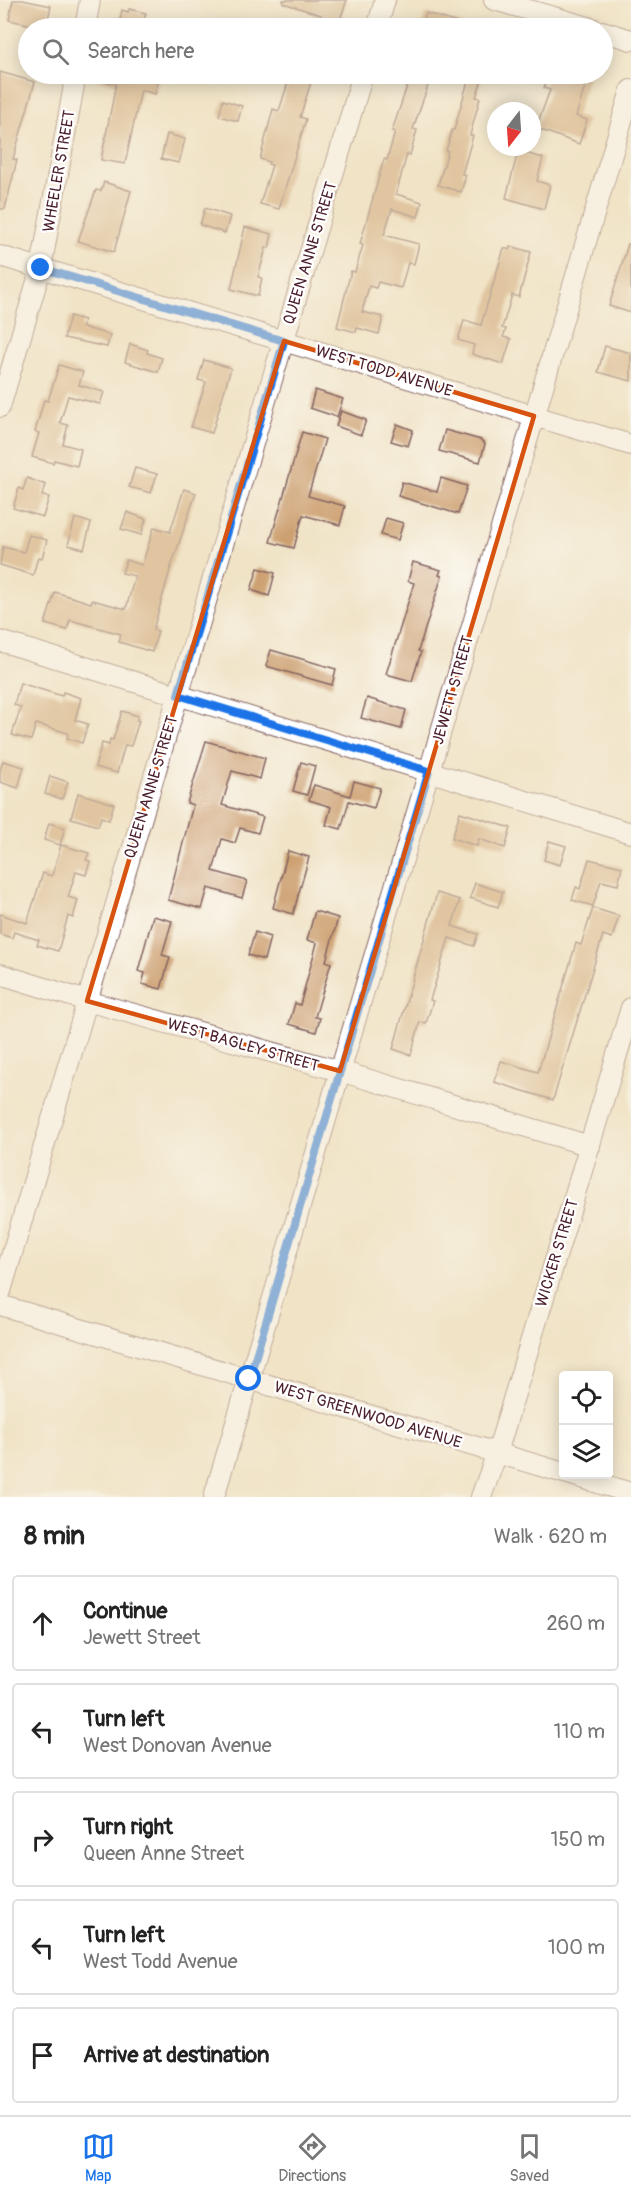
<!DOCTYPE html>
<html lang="en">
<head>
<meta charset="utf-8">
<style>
  :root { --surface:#fff; --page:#f2f2f2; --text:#222; --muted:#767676; --line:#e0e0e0; --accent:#1a73e8 }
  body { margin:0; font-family:Pangolin,sans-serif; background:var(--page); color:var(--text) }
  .controls { position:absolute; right:18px; bottom:18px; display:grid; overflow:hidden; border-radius:6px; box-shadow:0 3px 15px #0003 }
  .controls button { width:54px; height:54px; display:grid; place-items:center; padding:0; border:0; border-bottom:2px solid var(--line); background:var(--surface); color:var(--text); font:30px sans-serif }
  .compass { position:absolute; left:487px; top:102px; width:54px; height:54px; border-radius:50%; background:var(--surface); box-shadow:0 3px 15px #0003; rotate:197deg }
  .stop { position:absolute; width:18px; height:18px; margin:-14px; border:4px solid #1a73e8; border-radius:50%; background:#fff }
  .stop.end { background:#1a73e8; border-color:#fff; box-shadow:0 2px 6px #0008 }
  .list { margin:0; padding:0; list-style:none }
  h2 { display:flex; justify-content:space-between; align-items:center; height:78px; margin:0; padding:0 24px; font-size:26px }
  h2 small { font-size:20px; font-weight:400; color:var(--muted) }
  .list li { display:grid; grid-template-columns:39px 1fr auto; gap:18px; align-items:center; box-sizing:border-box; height:96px; margin:0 12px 12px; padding:0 12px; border:2px solid var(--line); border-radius:6px }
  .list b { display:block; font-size:22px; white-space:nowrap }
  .list p { margin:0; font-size:20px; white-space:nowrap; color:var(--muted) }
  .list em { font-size:20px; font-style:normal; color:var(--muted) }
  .icon { flex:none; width:33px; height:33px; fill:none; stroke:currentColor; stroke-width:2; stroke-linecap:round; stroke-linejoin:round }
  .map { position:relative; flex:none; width:631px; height:1497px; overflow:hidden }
  .search { position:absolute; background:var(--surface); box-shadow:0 3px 15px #0003; left:18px; right:18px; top:18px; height:66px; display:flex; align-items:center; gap:15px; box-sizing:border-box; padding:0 21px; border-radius:33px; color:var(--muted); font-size:22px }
  .sheet { height:618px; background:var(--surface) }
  nav { display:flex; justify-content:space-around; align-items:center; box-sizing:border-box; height:84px; border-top:2px solid var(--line); background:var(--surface); font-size:16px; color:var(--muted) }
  nav a { display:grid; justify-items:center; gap:3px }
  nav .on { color:var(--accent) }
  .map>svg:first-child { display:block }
  .building { fill:#cda071 }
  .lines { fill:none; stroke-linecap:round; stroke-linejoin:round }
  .minor-casing { stroke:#846461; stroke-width:22 }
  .minor { stroke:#fff; stroke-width:20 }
  .route { stroke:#1a73e8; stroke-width:8 }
  .marked { fill:none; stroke:#d8530f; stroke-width:4.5; stroke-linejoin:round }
  .labels { text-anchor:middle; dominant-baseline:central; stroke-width:4.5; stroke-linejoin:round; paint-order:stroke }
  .street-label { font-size:16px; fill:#4a1f2b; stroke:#fff }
</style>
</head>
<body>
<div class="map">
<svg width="631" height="1497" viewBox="0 0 631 1497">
  <rect width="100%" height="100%" fill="#fff"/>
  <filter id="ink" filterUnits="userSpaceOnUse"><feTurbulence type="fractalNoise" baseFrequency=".0167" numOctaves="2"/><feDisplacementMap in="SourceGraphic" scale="12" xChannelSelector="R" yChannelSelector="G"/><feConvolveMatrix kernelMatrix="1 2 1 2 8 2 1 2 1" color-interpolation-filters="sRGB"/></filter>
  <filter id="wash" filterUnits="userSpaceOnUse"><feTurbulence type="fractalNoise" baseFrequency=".008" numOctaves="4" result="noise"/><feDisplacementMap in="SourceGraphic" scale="24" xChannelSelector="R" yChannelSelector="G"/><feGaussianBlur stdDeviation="1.35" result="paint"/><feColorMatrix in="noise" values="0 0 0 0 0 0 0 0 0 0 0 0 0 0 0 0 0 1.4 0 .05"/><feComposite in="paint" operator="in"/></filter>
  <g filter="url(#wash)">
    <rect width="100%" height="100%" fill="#f0e3c6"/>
    <g id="blocks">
      <g class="building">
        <polygon points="13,0 23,0 51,6 46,28 9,20"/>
        <polygon points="283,0 347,0 337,28 321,28 323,20 320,19 321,15 283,3"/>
        <polygon points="129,9 146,13 142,28 124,28 125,25 119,24 122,10 128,12"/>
        <polygon points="426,13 464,25 464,28 421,28"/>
        <polygon points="0,72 35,82 13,159 17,160 5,209 0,209"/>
        <polygon points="92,74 160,74 155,94 141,90 125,164 101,160 116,84 92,79"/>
        <polygon points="411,74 432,74 413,129 417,130 410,155 407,154 396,194 422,202 418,217 392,209 384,235 419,244 414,264 408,263 401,288 378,282 376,288 369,286 362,312 383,317 379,334 357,328 356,332 337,327 351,271 355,272 363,245 360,244 384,159 387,160 395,132 392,131"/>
        <polygon points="470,74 484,74 476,97 480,98 470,135 473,136 462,174 466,175 461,192 438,185 448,151 446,151 452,130 454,130"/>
        <polygon points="548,74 575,74 588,77 576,116 587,120 579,144 536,128 550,90 544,88"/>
        <polygon points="290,76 311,82 300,117 306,119 279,209 260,204 272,165 268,164 269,162 260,159 273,109 279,111"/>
        <polygon points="223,100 242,106 238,121 219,116"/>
        <polygon points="167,134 185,139 179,163 161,159"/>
        <polygon points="518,151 543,158 537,181 550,185 544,209 506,198"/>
        <polygon points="104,182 131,191 114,252 78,241 96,190 101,191"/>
        <polygon points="205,208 230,216 225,233 200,225"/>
        <polygon points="245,227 272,234 269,248 266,248 258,277 262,278 258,296 231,289"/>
        <polygon points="628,244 631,244 631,313 609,306"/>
        <polygon points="510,246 531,252 519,297 512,295 502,328 506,329 503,337 511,339 503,364 472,354 474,345 458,340 464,320 481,325 504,248 510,250"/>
        <polygon points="70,316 84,320 82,327 110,335 107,347 64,338"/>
        <polygon points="130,344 148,350 147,353 162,358 158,372 125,362"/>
        <polygon points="605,346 631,353 631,381 598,372"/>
        <polygon points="204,360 231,368 212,433 191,427 206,382 198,380"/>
        <polygon points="59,365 83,372 79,385 104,392 100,404 68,396 60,423 68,425 63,444 81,449 77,466 54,460 53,463 32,457 39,433 35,432 44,400 48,401"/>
        <polygon points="315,390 343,399 337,417 310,408"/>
        <polygon points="341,411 366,420 361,435 336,426"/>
        <polygon points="397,424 413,430 408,446 391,441"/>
        <polygon points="445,430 481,440 485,444 480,462 439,451"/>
        <polygon points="302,432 325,439 308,496 345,506 340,525 303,515 294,548 270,542"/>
        <polygon points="135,468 157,474 151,493 129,487"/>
        <polygon points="27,478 46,485 42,496 49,497 43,517 13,508 19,488 23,490"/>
        <polygon points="441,478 467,486 458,514 398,496 402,482 437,492"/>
        <polygon points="184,489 196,493 171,567 153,630 158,631 152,652 119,642 121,634 70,620 67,630 45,624 55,592 91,603 92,600 126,609 135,576 122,573 126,560 142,565 154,527 170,532"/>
        <polygon points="127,512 146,519 141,535 121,529"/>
        <polygon points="75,518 91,523 84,549 68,545"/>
        <polygon points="386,518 403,523 398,540 381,535"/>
        <polygon points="29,535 47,540 42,558 38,557 33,575 0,565 3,547 24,552"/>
        <polygon points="413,562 441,570 439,575 442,576 418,651 421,652 412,681 386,674 414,583 408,581"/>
        <polygon points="258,568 275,573 269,596 251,590"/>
        <polygon points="271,650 336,669 332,685 266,666"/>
        <polygon points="20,683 62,696 63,692 81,698 75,720 88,724 82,743 67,738 68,733 36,724 31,740 12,735 21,707 14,705"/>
        <polygon points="367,698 406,710 401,729 361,718"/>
        <polygon points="122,711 138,716 137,720 139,721 131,746 125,745 117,773 95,767 102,743 109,745 110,739 113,740"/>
        <polygon points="206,741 265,758 260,779 232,771 222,805 263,817 258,833 240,828 235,843 222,839 213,871 247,881 242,898 208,888 202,909 168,900 193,805 187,803"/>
        <polygon points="3,761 24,767 18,788 0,782 0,770"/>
        <polygon points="301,762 315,766 307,795 293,791"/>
        <polygon points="50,776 68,782 62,799 45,794"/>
        <polygon points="354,781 380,788 374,808 349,801 341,829 326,825 331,807 309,800 314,785 350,796"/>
        <polygon points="78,793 114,804 109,820 101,817 98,826 71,818"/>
        <polygon points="460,812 511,828 505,848 479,839 477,846 452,838"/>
        <polygon points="49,823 65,828 60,845 44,840"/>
        <polygon points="549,841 566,846 560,865 544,860"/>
        <polygon points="61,845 89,853 86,860 90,861 86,875 76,872 68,897 78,900 73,918 68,916 58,951 37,945 39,940 14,932 12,938 0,934 0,914 27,923 43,873 52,876"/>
        <polygon points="288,851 309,857 293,914 273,908"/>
        <polygon points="589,859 622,867 618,885 601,881 593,906 572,900 576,887 580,889"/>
        <polygon points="475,883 503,892 498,907 470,898"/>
        <polygon points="437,893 460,900 452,926 478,934 474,946 449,938 430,1000 433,1001 426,1023 420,1022 411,1055 393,1049"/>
        <polygon points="593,908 619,916 612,938 603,935 553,1100 494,1082 501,1061 538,1072 576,943 581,945"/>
        <polygon points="315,911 338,918 326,961 331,963 315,1017 320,1018 316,1032 289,1024 295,1003 300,1005 317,943 307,940"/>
        <polygon points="153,916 172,921 162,955 170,957 161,989 142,984 145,973 138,971"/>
        <polygon points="255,932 270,937 264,960 248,955"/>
      </g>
    </g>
  </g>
  <g filter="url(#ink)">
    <use href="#blocks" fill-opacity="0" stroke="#846461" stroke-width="1.5"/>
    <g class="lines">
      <defs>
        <g id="minor">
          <polyline points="494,0 592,28"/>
          <polyline points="85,28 90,0"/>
          <polyline points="377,28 385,0"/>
          <polyline points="602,31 631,40"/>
          <polyline points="0,256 631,445"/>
          <polyline points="0,407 41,268 76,74"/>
          <polyline points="0,641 631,833"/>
          <polyline points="0,974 87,1001 340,1071 590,1146"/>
          <polyline points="0,1294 363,74"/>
          <polyline points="0,1305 564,1473"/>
          <polyline points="568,1474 631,1493"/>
          <polyline points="214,1497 631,90"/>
          <polyline points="481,1497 497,1453 631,1008"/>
        </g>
      </defs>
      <use href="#minor" class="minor-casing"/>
      <use href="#minor" class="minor"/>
    </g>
  </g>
  <g class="lines" filter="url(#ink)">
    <polyline class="route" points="41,268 284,341 178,695 429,771 249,1379"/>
  </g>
  <path d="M0 0H631V1497H0ZM284 341 534 416 340 1071 87 1001Z" fill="#f0e3c6" fill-opacity=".55" fill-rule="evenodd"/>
  <path class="marked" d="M284 341 534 416 340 1071 87 1001Z"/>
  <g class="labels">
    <g class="street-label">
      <text transform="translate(59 171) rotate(-80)">WHEELER STREET</text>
      <text transform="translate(310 253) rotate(-73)">QUEEN ANNE STREET</text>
      <text transform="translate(384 371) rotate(17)">WEST TODD AVENUE</text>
      <text transform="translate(453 690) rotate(-74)">JEWETT STREET</text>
      <text transform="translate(151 787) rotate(-73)">QUEEN ANNE STREET</text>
      <text transform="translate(243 1045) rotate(16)">WEST BAGLEY STREET</text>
      <text transform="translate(557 1253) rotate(-73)">WICKER STREET</text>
      <text transform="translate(368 1415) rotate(17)">WEST GREENWOOD AVENUE</text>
    </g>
  </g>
</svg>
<div class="controls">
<button><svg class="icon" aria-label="locate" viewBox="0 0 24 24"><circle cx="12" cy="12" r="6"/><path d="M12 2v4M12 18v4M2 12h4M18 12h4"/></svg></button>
<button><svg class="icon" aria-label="layers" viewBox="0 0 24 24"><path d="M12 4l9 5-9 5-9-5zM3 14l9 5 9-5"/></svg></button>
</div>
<svg class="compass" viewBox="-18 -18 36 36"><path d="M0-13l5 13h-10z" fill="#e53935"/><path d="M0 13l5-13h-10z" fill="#767676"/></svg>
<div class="stop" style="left:249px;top:1379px"></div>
<div class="stop end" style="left:41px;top:268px"></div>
<div class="search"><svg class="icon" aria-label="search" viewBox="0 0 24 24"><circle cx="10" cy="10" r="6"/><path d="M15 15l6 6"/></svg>Search here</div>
</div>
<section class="sheet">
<h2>8 min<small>Walk · 620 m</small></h2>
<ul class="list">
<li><svg class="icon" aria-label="ahead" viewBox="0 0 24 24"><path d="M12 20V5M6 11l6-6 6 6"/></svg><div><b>Continue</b><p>Jewett Street</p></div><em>260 m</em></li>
<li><svg class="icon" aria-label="left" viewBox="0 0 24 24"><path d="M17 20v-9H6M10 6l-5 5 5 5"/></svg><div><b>Turn left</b><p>West Donovan Avenue</p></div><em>110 m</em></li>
<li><svg class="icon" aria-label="right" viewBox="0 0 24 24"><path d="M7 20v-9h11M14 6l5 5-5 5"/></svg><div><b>Turn right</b><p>Queen Anne Street</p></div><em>150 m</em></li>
<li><svg class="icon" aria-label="left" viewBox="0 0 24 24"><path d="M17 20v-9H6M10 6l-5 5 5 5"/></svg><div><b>Turn left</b><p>West Todd Avenue</p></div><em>100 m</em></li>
<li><svg class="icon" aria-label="arrive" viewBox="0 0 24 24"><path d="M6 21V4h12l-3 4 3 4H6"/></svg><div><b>Arrive at destination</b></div></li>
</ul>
</section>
<nav>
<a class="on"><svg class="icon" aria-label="map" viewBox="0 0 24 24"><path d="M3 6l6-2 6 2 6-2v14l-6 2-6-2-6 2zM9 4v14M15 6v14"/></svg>Map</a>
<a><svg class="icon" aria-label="directions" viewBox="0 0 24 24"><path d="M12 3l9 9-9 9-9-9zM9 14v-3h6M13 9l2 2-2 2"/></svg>Directions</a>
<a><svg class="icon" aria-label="saved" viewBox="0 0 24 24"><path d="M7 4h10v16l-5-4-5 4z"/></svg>Saved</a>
</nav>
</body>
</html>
